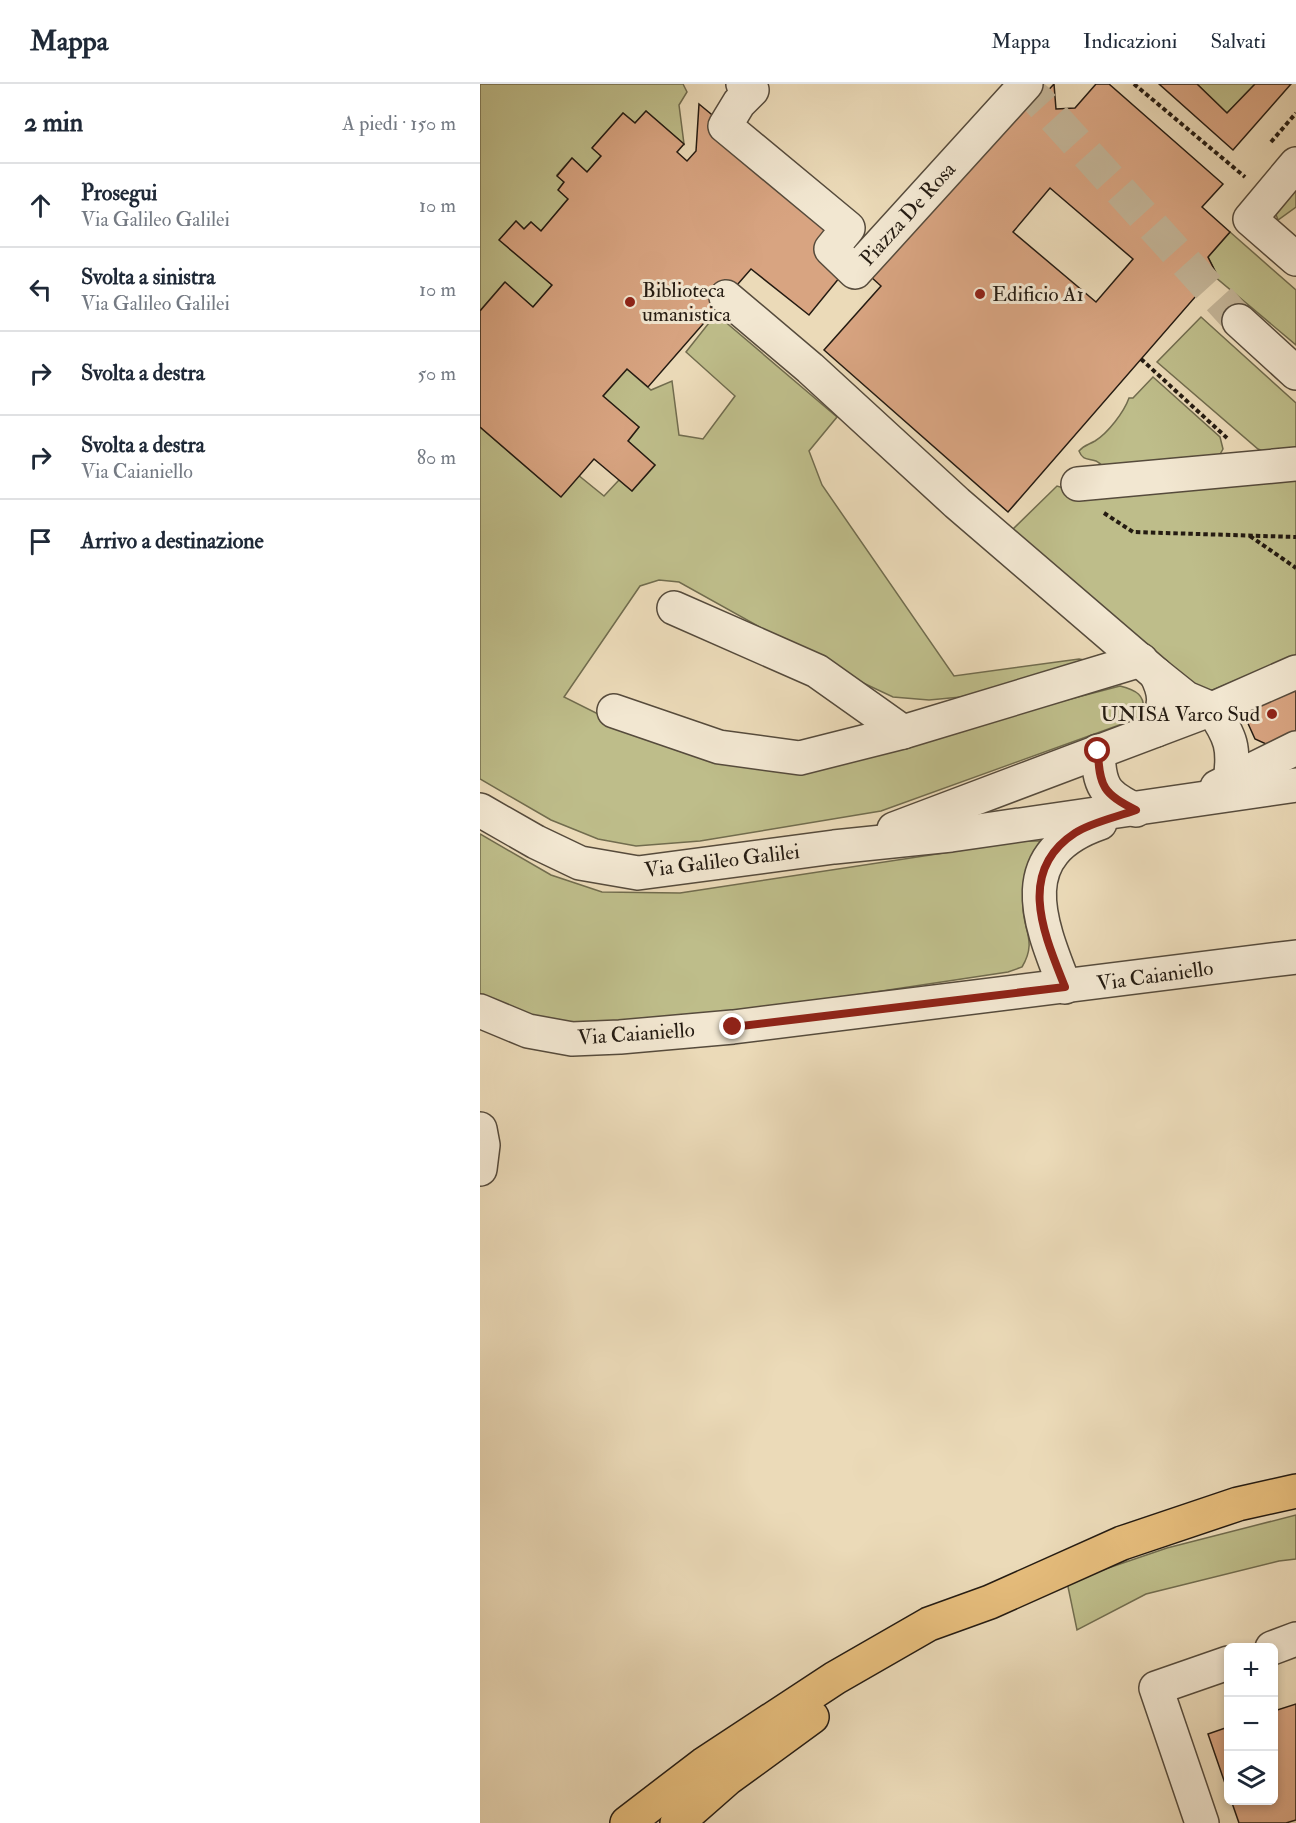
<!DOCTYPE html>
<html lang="it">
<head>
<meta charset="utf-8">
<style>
  :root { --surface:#fff; --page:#f6f6f7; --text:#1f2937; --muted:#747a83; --line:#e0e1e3 }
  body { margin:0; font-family:"IM FELL Double Pica",serif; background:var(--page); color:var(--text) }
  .controls { position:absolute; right:18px; bottom:18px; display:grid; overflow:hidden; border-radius:9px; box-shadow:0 3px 9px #0003 }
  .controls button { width:54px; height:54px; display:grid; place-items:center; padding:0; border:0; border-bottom:2px solid var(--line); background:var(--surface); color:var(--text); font:30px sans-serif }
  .stop { position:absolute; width:18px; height:18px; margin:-14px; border:4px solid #8f2418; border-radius:50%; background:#fff }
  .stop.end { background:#8f2418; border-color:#fff; box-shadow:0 2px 6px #0008 }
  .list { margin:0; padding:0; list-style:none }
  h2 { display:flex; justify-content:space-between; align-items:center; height:78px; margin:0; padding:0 24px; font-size:26px }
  h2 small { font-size:20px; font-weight:400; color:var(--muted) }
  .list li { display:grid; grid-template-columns:39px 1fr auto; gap:18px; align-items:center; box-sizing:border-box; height:84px; padding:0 24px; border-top:2px solid var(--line) }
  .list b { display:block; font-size:22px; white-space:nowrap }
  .list p { margin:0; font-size:20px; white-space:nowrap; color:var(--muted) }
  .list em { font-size:20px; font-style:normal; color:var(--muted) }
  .icon { flex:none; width:33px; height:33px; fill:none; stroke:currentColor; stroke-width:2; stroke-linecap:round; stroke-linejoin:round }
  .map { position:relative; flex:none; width:816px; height:1739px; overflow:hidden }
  header { display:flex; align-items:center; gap:36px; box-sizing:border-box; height:84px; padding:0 30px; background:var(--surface); border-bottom:2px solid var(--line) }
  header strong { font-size:28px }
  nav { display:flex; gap:33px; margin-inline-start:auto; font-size:21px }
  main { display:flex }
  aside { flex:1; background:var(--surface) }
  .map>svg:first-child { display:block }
  .green { fill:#bebd8a; stroke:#716c4e; stroke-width:1.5 }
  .building { fill:#d8a481; stroke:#241b12; stroke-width:1.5; fill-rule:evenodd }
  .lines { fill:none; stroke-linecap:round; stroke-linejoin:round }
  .minor-tunnel { stroke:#c3b497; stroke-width:33; stroke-dasharray:33 16; stroke-linecap:butt }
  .minor-casing { stroke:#564b3c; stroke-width:36 }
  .highway-casing { stroke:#241b12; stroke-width:36 }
  .path { stroke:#241b12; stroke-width:4; stroke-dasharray:4.5 3; stroke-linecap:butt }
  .minor { stroke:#f2e7d1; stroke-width:33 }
  .highway { stroke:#e6bd7c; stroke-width:33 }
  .route { stroke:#8f2418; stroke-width:8 }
  .poi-dot { fill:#8f2418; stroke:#f2e7d1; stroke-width:2 }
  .labels { text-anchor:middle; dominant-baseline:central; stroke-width:6; stroke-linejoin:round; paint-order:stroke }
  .street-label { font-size:21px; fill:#241b12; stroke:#f2e7d1 }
  .poi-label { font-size:21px; fill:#241b12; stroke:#f2e7d1; text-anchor:start }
</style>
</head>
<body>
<header>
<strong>Mappa</strong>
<nav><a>Mappa</a><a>Indicazioni</a><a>Salvati</a></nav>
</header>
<main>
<aside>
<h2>2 min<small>A piedi · 150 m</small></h2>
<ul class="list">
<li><svg class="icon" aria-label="ahead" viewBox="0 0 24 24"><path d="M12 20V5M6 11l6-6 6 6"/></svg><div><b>Prosegui</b><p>Via Galileo Galilei</p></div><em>10 m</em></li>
<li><svg class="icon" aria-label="left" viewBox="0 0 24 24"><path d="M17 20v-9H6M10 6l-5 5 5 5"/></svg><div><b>Svolta a sinistra</b><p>Via Galileo Galilei</p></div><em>10 m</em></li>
<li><svg class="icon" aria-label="right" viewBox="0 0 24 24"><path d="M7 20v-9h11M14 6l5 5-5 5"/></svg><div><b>Svolta a destra</b></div><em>50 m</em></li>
<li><svg class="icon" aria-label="right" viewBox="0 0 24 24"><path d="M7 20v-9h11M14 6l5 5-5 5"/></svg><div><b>Svolta a destra</b><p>Via Caianiello</p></div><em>80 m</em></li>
<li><svg class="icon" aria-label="arrive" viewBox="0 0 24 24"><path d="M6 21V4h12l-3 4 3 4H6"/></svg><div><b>Arrivo a destinazione</b></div></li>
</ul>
</aside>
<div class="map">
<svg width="816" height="1739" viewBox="0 0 816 1739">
  <rect width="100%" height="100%" fill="#ebdab8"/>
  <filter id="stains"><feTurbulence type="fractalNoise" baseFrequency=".00333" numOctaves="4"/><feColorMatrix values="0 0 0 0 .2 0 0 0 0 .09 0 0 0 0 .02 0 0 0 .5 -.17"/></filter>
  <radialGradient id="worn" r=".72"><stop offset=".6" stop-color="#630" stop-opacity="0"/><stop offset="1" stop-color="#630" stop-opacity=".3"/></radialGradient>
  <g class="green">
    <polygon points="0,0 203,0 207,8 199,21 204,60 166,27 155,39 143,29 113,63 121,72 107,88 92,74 77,91 84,98 88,115 61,147 51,138 44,145 36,137 20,156 72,201 53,223 24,199 0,227"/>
    <polygon points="717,0 775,0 747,29"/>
    <polygon points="816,89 816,123 798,136 794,125"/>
    <polygon points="750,148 816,206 816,261 734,192 736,189 728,173"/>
    <path d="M236 230 357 333 329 367 342 401 474 592 599 575 610 577 481 613 449 616 413 613 364 590 199 498 179 496 160 502 84 613 144 643 236 670 452 651 640 602C656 606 666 611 663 629L656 635 401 727 220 757 156 762 118 755 71 736 0 695V343L80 412 98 391 124 412 139 396 152 407 175 381 148 357 159 343 123 312 147 285 171 306 192 297 199 351 223 355 255 312 206 268Z"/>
    <polygon points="721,233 816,319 816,370 789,370 778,365 677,278"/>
    <path d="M673 293 740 353 743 365 739 372 629 387C625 384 620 379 616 377 608 374 603 377 599 367 604 361 608 361 615 357 628 349 644 328 649 314H653Z"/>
    <polygon points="816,394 816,571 728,608 716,604 531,447 577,402 604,410"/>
    <path d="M0 750 71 791 122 808 200 809 543 757H563C557 775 544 802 543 820 542 846 558 856 542 883L528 888 222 934 112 947 60 938 0 914Z"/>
    <polygon points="816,1431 816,1475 799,1477 666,1510 597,1546 587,1498 687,1464"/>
  </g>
  <g class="building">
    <path d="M574 0 576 25 595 24 616 0H629L743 100 722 123 750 148 728 173 736 189 528 428 344 266 401 202 380 183 536 11 551 25ZM570 104 653 175 616 218 533 148Z"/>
    <polygon points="679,0 717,0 747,29 775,0 811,0 753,66"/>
    <polygon points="219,20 368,144 369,182 329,231 271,185 168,303 147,285 123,312 159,343 148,357 175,381 152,407 114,375 81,413 0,343 0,227 25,198 53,223 72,201 19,156 36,137 44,145 51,138 61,147 88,115 78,106 84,98 77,92 92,74 107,88 121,72 112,64 143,29 155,39 166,27 204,60 197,68 207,77 216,67"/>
    <polygon points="816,602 816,647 786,660 775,655 766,635 770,625"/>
    <polygon points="816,1620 816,1736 806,1739 759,1739 751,1716 794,1716 794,1627"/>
    <polygon points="748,1643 748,1708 728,1650"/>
  </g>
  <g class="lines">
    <polyline class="minor-tunnel" points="539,0 558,16 759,237"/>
    <defs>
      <g id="minor">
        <polyline points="263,0 272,6 259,19 245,42 368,144 351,165 375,188 546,0"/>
        <polyline points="816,80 770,135 816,175"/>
        <polyline points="246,213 330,284 477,419 676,590"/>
        <polyline points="759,237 816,289"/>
        <polyline points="598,400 816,380"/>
        <polyline points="194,524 337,587 423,648"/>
        <path d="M732 625C751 653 755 664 750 697"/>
        <polyline points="134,627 239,663 320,674 423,648 661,576"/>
        <path d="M676 646C684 621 688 614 676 590L706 614 732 625"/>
        <path d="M618 667C619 702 624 711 656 726"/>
        <polyline points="737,703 816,664"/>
        <polyline points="0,726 56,758 100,779 158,789 354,763 471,751 816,701"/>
        <polyline points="414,745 732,625 816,588"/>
        <path d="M585 903C559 837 531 770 620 739"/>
        <polyline points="0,927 48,947 92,955 140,953 253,943 816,873"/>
        <polyline points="0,1045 3,1061 0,1085"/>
        <polyline points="792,1564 816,1555"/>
        <polyline points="722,1739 676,1604 748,1579"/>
      </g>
      <g id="highway">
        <polyline points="147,1739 224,1680 355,1594 449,1540 510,1518 642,1459 758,1420 816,1407"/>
        <polyline points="197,1739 247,1695 332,1633"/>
      </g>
    </defs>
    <use href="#minor" class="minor-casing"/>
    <use href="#highway" class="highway-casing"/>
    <g class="path">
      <polyline points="654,0 765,93"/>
      <polyline points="791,58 816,29"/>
      <polyline points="661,275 747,354"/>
      <polyline points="624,429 653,448 816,453"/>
      <polyline points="770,452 816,484"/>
    </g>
    <use href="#minor" class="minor"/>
    <use href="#highway" class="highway"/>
  </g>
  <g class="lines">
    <path class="route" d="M253 943 585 903C565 852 535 788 595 749 612 738 637 733 656 726 624 711 619 702 618 667"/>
  </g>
  <g class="poi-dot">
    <circle cx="500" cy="210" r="6"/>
    <circle cx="150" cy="218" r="6"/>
    <circle cx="792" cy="630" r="6"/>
  </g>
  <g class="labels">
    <g class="street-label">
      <text transform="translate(428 130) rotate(-48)">Piazza De Rosa</text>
      <text transform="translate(242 777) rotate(-7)">Via Galileo Galilei</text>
      <text transform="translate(675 892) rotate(-8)">Via Caianiello</text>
      <text transform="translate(156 950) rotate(-4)">Via Caianiello</text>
    </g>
    <g class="poi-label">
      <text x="162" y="206">Biblioteca<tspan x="162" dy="24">umanistica</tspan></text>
      <text x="512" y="210">Edificio A1</text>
      <text x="780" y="630" text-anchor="end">UNISA Varco Sud</text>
    </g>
  </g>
  <rect width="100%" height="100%" filter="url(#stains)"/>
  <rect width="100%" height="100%" fill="url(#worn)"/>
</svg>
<div class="controls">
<button>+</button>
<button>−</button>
<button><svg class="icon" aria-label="layers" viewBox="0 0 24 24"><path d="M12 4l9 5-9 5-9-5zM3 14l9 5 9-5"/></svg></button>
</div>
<div class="stop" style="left:618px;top:667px"></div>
<div class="stop end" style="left:253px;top:943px"></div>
</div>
</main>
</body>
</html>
